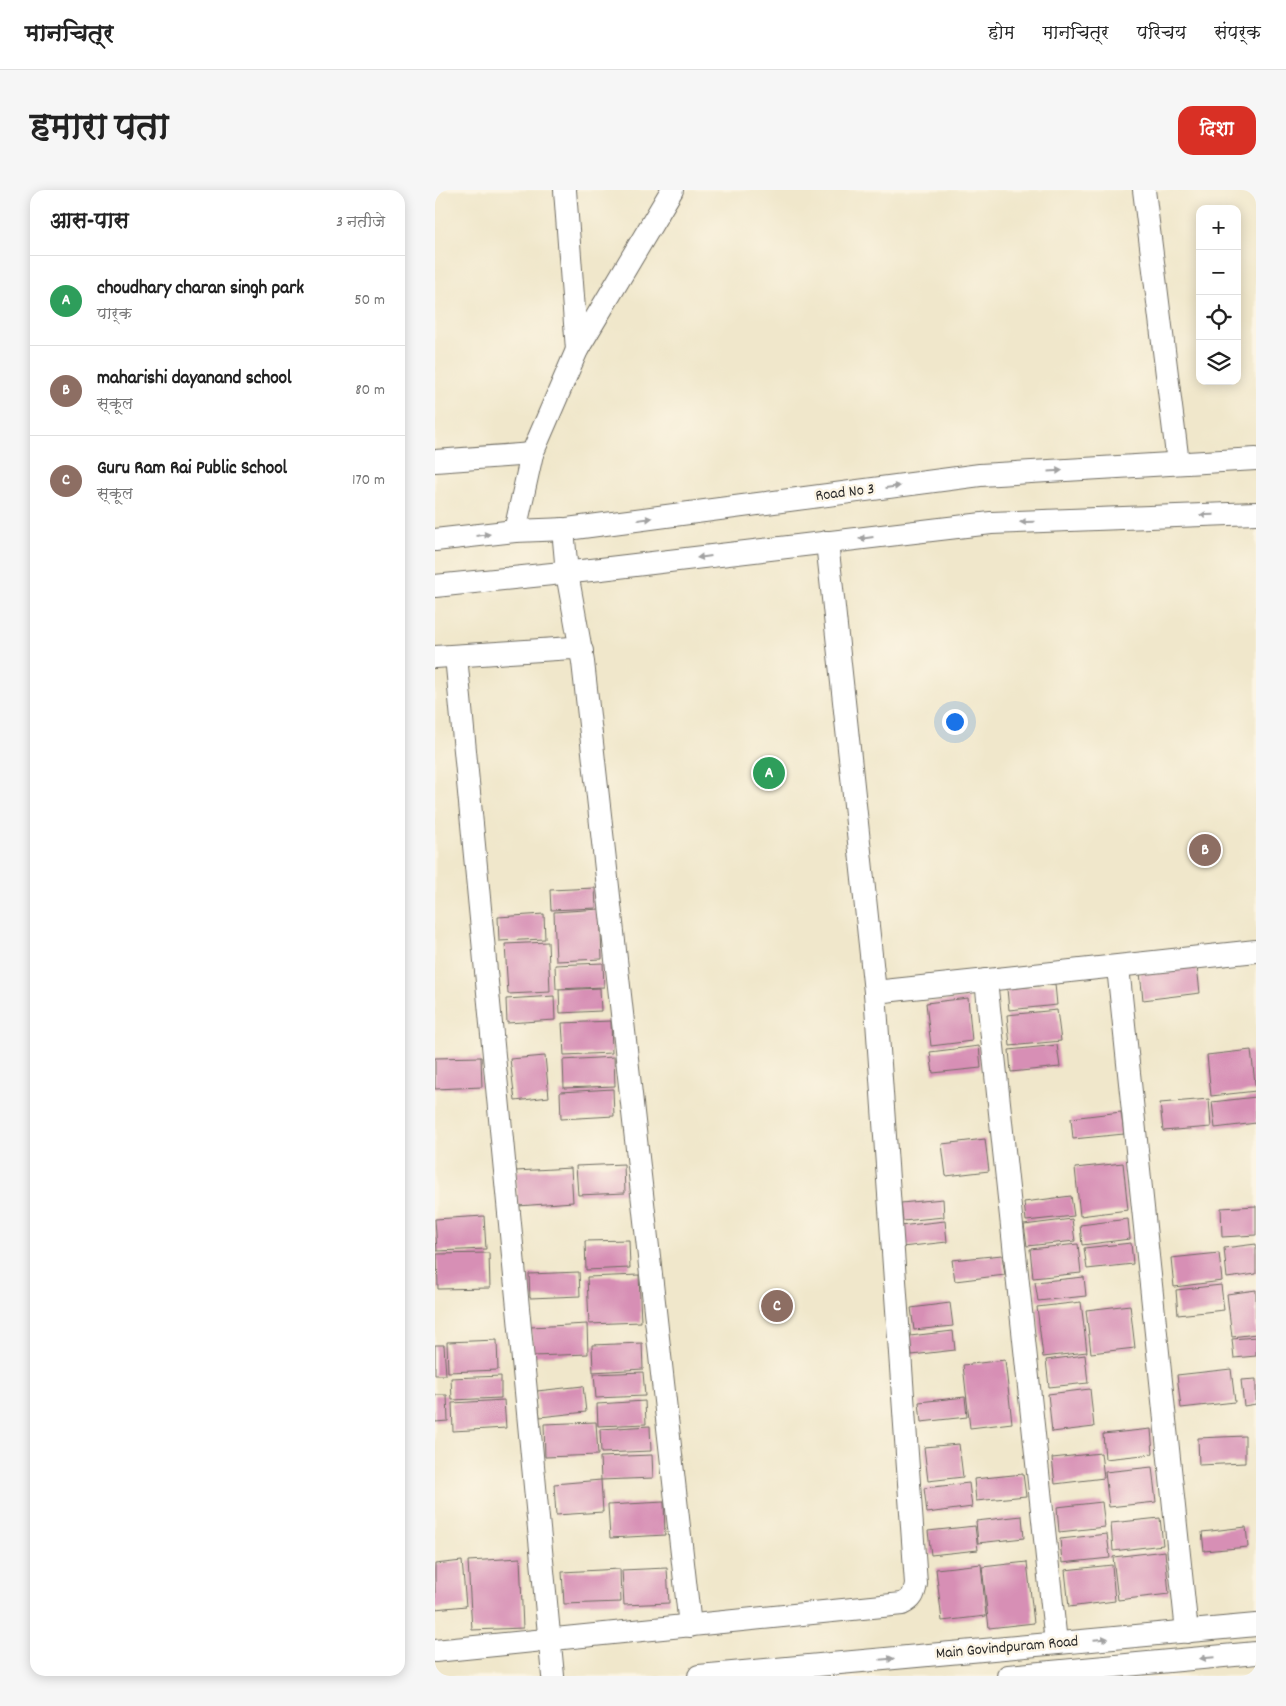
<!DOCTYPE html>
<html lang="hi">
<head>
<meta charset="utf-8">
<style>
  :root { --surface:#fff; --page:#f6f6f6; --text:#222; --muted:#767676; --line:#e0e0e0; --accent:#d93025 }
  body { margin:0; font-family:Dekko,"Playpen Sans Deva",sans-serif; background:var(--page); color:var(--text) }
  .controls { position:absolute; right:15px; top:15px; display:grid; overflow:hidden; border-radius:10px; box-shadow:0 2px 12px #0003 }
  .controls button { width:45px; height:45px; display:grid; place-items:center; padding:0; border:0; border-bottom:1px solid var(--line); background:var(--surface); color:var(--text); font:25px sans-serif }
  .you { position:absolute; left:519px; top:531px; width:18px; height:18px; margin:-12px; border:4px solid #fff; border-radius:50%; background:#1a73e8; box-shadow:0 0 0 8px #1a73e833 }
  .badge { display:grid; place-items:center; width:32px; height:32px; border-radius:50%; background:var(--accent); color:#fff; font-size:16px; font-weight:700 }
  .pin { position:absolute; translate:-50% -50%; border:2px solid #fff; box-shadow:0 1px 5px #0006 }
  .list { margin:0; padding:0; list-style:none }
  h2 { display:flex; justify-content:space-between; align-items:center; height:65px; margin:0; padding:0 20px; font-size:21px }
  h2 small { font-size:16px; font-weight:400; color:var(--muted) }
  .list li { display:grid; grid-template-columns:32px 1fr auto; gap:15px; align-items:center; box-sizing:border-box; height:90px; padding:0 20px; border-top:1px solid var(--line) }
  .list b { display:block; font-size:19px; white-space:nowrap }
  .list p { margin:0; font-size:16px; white-space:nowrap; color:var(--muted) }
  .list em { font-size:16px; font-style:normal; color:var(--muted) }
  .icon { flex:none; width:28px; height:28px; fill:none; stroke:currentColor; stroke-width:2; stroke-linecap:round; stroke-linejoin:round }
  .map { position:relative; flex:none; width:821px; height:1486px; overflow:hidden; border-radius:15px }
  header { display:flex; align-items:center; gap:30px; box-sizing:border-box; height:70px; padding:0 25px; background:var(--surface); border-bottom:1px solid var(--line) }
  header strong { font-size:24px }
  nav { display:flex; gap:28px; margin-inline-start:auto; font-size:18px }
  .intro { display:flex; align-items:center; justify-content:space-between; box-sizing:border-box; height:120px; padding:0 30px }
  h1 { margin:0; font-size:35px }
  .button { padding:12px 22px; border-radius:15px; background:var(--accent); color:#fff; font-size:18px; font-weight:700 }
  main { display:flex; gap:30px; padding:0 30px }
  aside { flex:1; background:var(--surface); border-radius:15px; box-shadow:0 2px 12px #0003 }
  .map>svg:first-child { display:block }
  .building { fill:#d78fb5 }
  .lines { fill:none; stroke-linecap:round; stroke-linejoin:round }
  .minor-casing { stroke:#706d63; stroke-width:24 }
  .minor { stroke:#fff; stroke-width:22 }
  .oneway { fill:#a0a0a0 }
  .labels { text-anchor:middle; dominant-baseline:central; stroke-width:5; stroke-linejoin:round; paint-order:stroke }
  .street-label { font-size:16px; fill:#2b2b2b; stroke:#fcf5e5 }
</style>
</head>
<body>
<header>
<strong>मानचित्र</strong>
<nav><a>होम</a><a>मानचित्र</a><a>परिचय</a><a>संपर्क</a></nav>
</header>
<div class="intro"><h1>हमारा पता</h1><a class="button">दिशा</a></div>
<main>
<aside>
<h2>आस-पास<small>3 नतीजे</small></h2>
<ul class="list">
<li><span class="badge" style="background:#2e9e5b">A</span><div><b>choudhary charan singh park</b><p>पार्क</p></div><em>50 m</em></li>
<li><span class="badge" style="background:#8d6e63">B</span><div><b>maharishi dayanand school</b><p>स्कूल</p></div><em>80 m</em></li>
<li><span class="badge" style="background:#8d6e63">C</span><div><b>Guru Ram Rai Public School</b><p>स्कूल</p></div><em>170 m</em></li>
</ul>
</aside>
<div class="map">
<svg width="821" height="1486" viewBox="0 0 821 1486">
  <rect width="100%" height="100%" fill="#fcf5e5"/>
  <filter id="ink" filterUnits="userSpaceOnUse"><feTurbulence type="fractalNoise" baseFrequency=".02" numOctaves="2"/><feDisplacementMap in="SourceGraphic" scale="10" xChannelSelector="R" yChannelSelector="G"/><feConvolveMatrix kernelMatrix="1 2 1 2 8 2 1 2 1" color-interpolation-filters="sRGB"/></filter>
  <filter id="wash" filterUnits="userSpaceOnUse"><feTurbulence type="fractalNoise" baseFrequency=".0096" numOctaves="4" result="noise"/><feDisplacementMap in="SourceGraphic" scale="20" xChannelSelector="R" yChannelSelector="G"/><feGaussianBlur stdDeviation="1.12" result="paint"/><feColorMatrix in="noise" values="0 0 0 0 0 0 0 0 0 0 0 0 0 0 0 0 0 1.4 0 .05"/><feComposite in="paint" operator="in"/></filter>
  <g filter="url(#wash)">
    <rect width="100%" height="100%" fill="#f0e7cb"/>
    <g id="blocks">
      <g class="building">
        <polygon points="160,698 161,718 116,720 115,700"/>
        <polygon points="165,719 167,769 121,771 119,722"/>
        <polygon points="109,724 110,749 64,751 63,727"/>
        <polygon points="113,752 115,802 73,804 70,754"/>
        <polygon points="168,773 169,797 121,799 120,775"/>
        <polygon points="762,776 765,803 708,810 705,783"/>
        <polygon points="620,794 622,815 574,820 572,799"/>
        <polygon points="165,798 166,821 125,823 124,800"/>
        <polygon points="119,806 120,830 72,833 71,809"/>
        <polygon points="533,808 537,851 496,856 491,813"/>
        <polygon points="622,820 626,851 575,856 572,825"/>
        <polygon points="176,831 177,863 129,865 127,833"/>
        <polygon points="622,855 625,877 576,882 574,860"/>
        <polygon points="544,856 546,878 498,883 495,862"/>
        <polygon points="816,860 821,901 776,906 772,865"/>
        <polygon points="110,866 114,907 80,911 75,869"/>
        <polygon points="46,867 47,897 0,899 0,868"/>
        <polygon points="179,867 180,896 129,898 128,870"/>
        <polygon points="178,899 179,926 126,929 125,902"/>
        <polygon points="821,907 821,933 780,938 777,912"/>
        <polygon points="774,909 776,937 728,941 725,913"/>
        <polygon points="686,922 689,944 638,949 636,928"/>
        <polygon points="550,949 554,981 511,986 507,954"/>
        <polygon points="688,973 693,1020 645,1026 640,978"/>
        <polygon points="189,974 190,1003 143,1005 141,976"/>
        <polygon points="136,978 138,1012 83,1016 81,981"/>
        <polygon points="636,1006 639,1026 591,1031 589,1012"/>
        <polygon points="508,1009 509,1027 468,1031 466,1013"/>
        <polygon points="821,1016 821,1045 787,1047 786,1018"/>
        <polygon points="49,1026 51,1059 2,1061 0,1029"/>
        <polygon points="637,1029 640,1051 592,1056 589,1035"/>
        <polygon points="693,1029 695,1049 647,1055 645,1035"/>
        <polygon points="510,1031 512,1052 467,1057 465,1036"/>
        <polygon points="194,1050 195,1078 151,1080 150,1051"/>
        <polygon points="696,1053 698,1074 652,1079 649,1058"/>
        <polygon points="643,1054 646,1083 598,1088 595,1059"/>
        <polygon points="821,1054 821,1084 792,1088 789,1058"/>
        <polygon points="54,1063 55,1098 3,1099 2,1064"/>
        <polygon points="784,1063 787,1091 739,1097 736,1068"/>
        <polygon points="567,1065 570,1085 520,1091 517,1070"/>
        <polygon points="144,1082 145,1106 95,1108 94,1084"/>
        <polygon points="204,1085 206,1132 154,1134 152,1087"/>
        <polygon points="649,1087 651,1106 603,1111 600,1092"/>
        <polygon points="786,1095 789,1120 743,1125 741,1100"/>
        <polygon points="821,1100 821,1144 797,1147 792,1104"/>
        <polygon points="646,1112 652,1162 608,1167 602,1117"/>
        <polygon points="515,1113 518,1136 479,1140 476,1118"/>
        <polygon points="695,1115 700,1158 656,1163 651,1120"/>
        <polygon points="152,1134 153,1164 98,1166 96,1137"/>
        <polygon points="518,1141 520,1160 477,1165 475,1146"/>
        <polygon points="821,1147 821,1166 799,1168 797,1149"/>
        <polygon points="62,1150 63,1180 13,1182 12,1152"/>
        <polygon points="207,1153 208,1179 158,1182 157,1155"/>
        <polygon points="0,1155 9,1155 11,1185 0,1185"/>
        <polygon points="650,1165 653,1193 614,1197 611,1170"/>
        <polygon points="570,1170 577,1233 535,1238 528,1175"/>
        <polygon points="796,1179 800,1212 746,1218 742,1185"/>
        <polygon points="208,1182 210,1206 161,1208 159,1184"/>
        <polygon points="66,1186 66,1208 17,1210 16,1188"/>
        <polygon points="821,1189 821,1214 809,1216 806,1190"/>
        <polygon points="148,1196 151,1222 105,1227 102,1201"/>
        <polygon points="655,1199 659,1237 617,1242 613,1204"/>
        <polygon points="0,1205 12,1205 13,1231 0,1232"/>
        <polygon points="530,1207 532,1227 486,1232 484,1212"/>
        <polygon points="69,1210 71,1238 18,1241 17,1213"/>
        <polygon points="210,1211 211,1234 163,1236 162,1214"/>
        <polygon points="161,1232 163,1265 110,1267 109,1234"/>
        <polygon points="215,1236 216,1261 166,1263 165,1239"/>
        <polygon points="716,1239 718,1264 670,1269 668,1244"/>
        <polygon points="810,1246 810,1273 764,1275 763,1248"/>
        <polygon points="524,1254 528,1287 493,1291 489,1257"/>
        <polygon points="666,1263 669,1288 620,1294 617,1268"/>
        <polygon points="217,1265 218,1288 166,1290 168,1322 121,1325 119,1294 166,1290 165,1267"/>
        <polygon points="717,1277 721,1312 674,1317 670,1282"/>
        <polygon points="588,1284 591,1306 541,1311 539,1289"/>
        <polygon points="534,1293 537,1317 492,1323 489,1298"/>
        <polygon points="229,1312 230,1345 175,1348 173,1315"/>
        <polygon points="667,1312 670,1337 624,1342 622,1317"/>
        <polygon points="587,1326 589,1348 543,1353 541,1331"/>
        <polygon points="725,1328 728,1355 678,1361 676,1333"/>
        <polygon points="540,1336 543,1360 496,1365 493,1341"/>
        <polygon points="811,1337 813,1357 769,1361 767,1342"/>
        <polygon points="672,1344 675,1368 627,1373 625,1349"/>
        <polygon points="730,1361 734,1404 683,1410 678,1367"/>
        <polygon points="85,1368 88,1438 37,1440 33,1371"/>
        <polygon points="27,1371 31,1416 0,1419 0,1374"/>
        <polygon points="592,1372 599,1433 554,1438 547,1377"/>
        <polygon points="546,1374 551,1426 507,1431 501,1379"/>
        <polygon points="677,1375 680,1411 634,1417 630,1380"/>
        <polygon points="232,1378 234,1413 189,1415 187,1380"/>
        <polygon points="185,1379 186,1412 129,1414 127,1382"/>
      </g>
    </g>
  </g>
  <g filter="url(#ink)">
    <use href="#blocks" fill-opacity="0" stroke="#706d63" stroke-width="1"/>
    <g class="lines">
      <defs>
        <g id="minor">
          <polyline points="130,0 142,160"/>
          <polyline points="709,0 743,273"/>
          <polyline points="0,271 97,264"/>
          <polyline points="128,339 132,383 148,472 255,1436"/>
          <polyline points="80,341 97,264 142,160 237,0"/>
          <polyline points="0,350 80,341 132,339 545,285 821,269"/>
          <polyline points="392,352 440,802"/>
          <polyline points="0,396 166,379 556,333 821,323"/>
          <polyline points="21,466 118,1486"/>
          <polyline points="0,467 137,458 147,461"/>
          <polyline points="683,777 752,1442"/>
          <polyline points="551,790 621,1453"/>
          <path d="M0 1461 467 1414C478 1409 479 1404 481 1394L440 802 821 761"/>
          <polyline points="264,1486 821,1435"/>
          <polyline points="573,1486 821,1463"/>
        </g>
      </defs>
      <use href="#minor" class="minor-casing"/>
      <use href="#minor" class="minor"/>
    </g>
    <defs><path id="oneway-solid" d="M-6-.8H1V-3.2L6.5 0L1 3.2V.8H-6Z" transform="scale(1.25)"/></defs>
    <g class="oneway">
      <use href="#oneway-solid" transform="translate(620 281) rotate(-3)"/>
      <use href="#oneway-solid" transform="translate(458 297) rotate(-7)"/>
      <use href="#oneway-solid" transform="translate(772 325) rotate(178)"/>
      <use href="#oneway-solid" transform="translate(210 329) rotate(-7)"/>
      <use href="#oneway-solid" transform="translate(592 332) rotate(178)"/>
      <use href="#oneway-solid" transform="translate(48 345) rotate(-7)"/>
      <use href="#oneway-solid" transform="translate(431 348) rotate(173)"/>
      <use href="#oneway-solid" transform="translate(269 367) rotate(173)"/>
      <use href="#oneway-solid" transform="translate(666 1449) rotate(-5)"/>
      <use href="#oneway-solid" transform="translate(772 1468) rotate(175)"/>
      <use href="#oneway-solid" transform="translate(452 1469) rotate(-5)"/>
    </g>
  </g>
  <g class="labels">
    <g class="street-label">
      <text transform="translate(410 303) rotate(-7)">Road No 3</text>
      <text transform="translate(572 1458) rotate(-5)">Main Govindpuram Road</text>
    </g>
  </g>
</svg>
<div class="controls">
<button>+</button>
<button>−</button>
<button><svg class="icon" aria-label="locate" viewBox="0 0 24 24"><circle cx="12" cy="12" r="6"/><path d="M12 2v4M12 18v4M2 12h4M18 12h4"/></svg></button>
<button><svg class="icon" aria-label="layers" viewBox="0 0 24 24"><path d="M12 4l9 5-9 5-9-5zM3 14l9 5 9-5"/></svg></button>
</div>
<div class="you"></div>
<div class="pin badge" style="left:334px;top:583px;background:#2e9e5b">A</div>
<div class="pin badge" style="left:770px;top:660px;background:#8d6e63">B</div>
<div class="pin badge" style="left:342px;top:1116px;background:#8d6e63">C</div>
</div>
</main>
</body>
</html>
